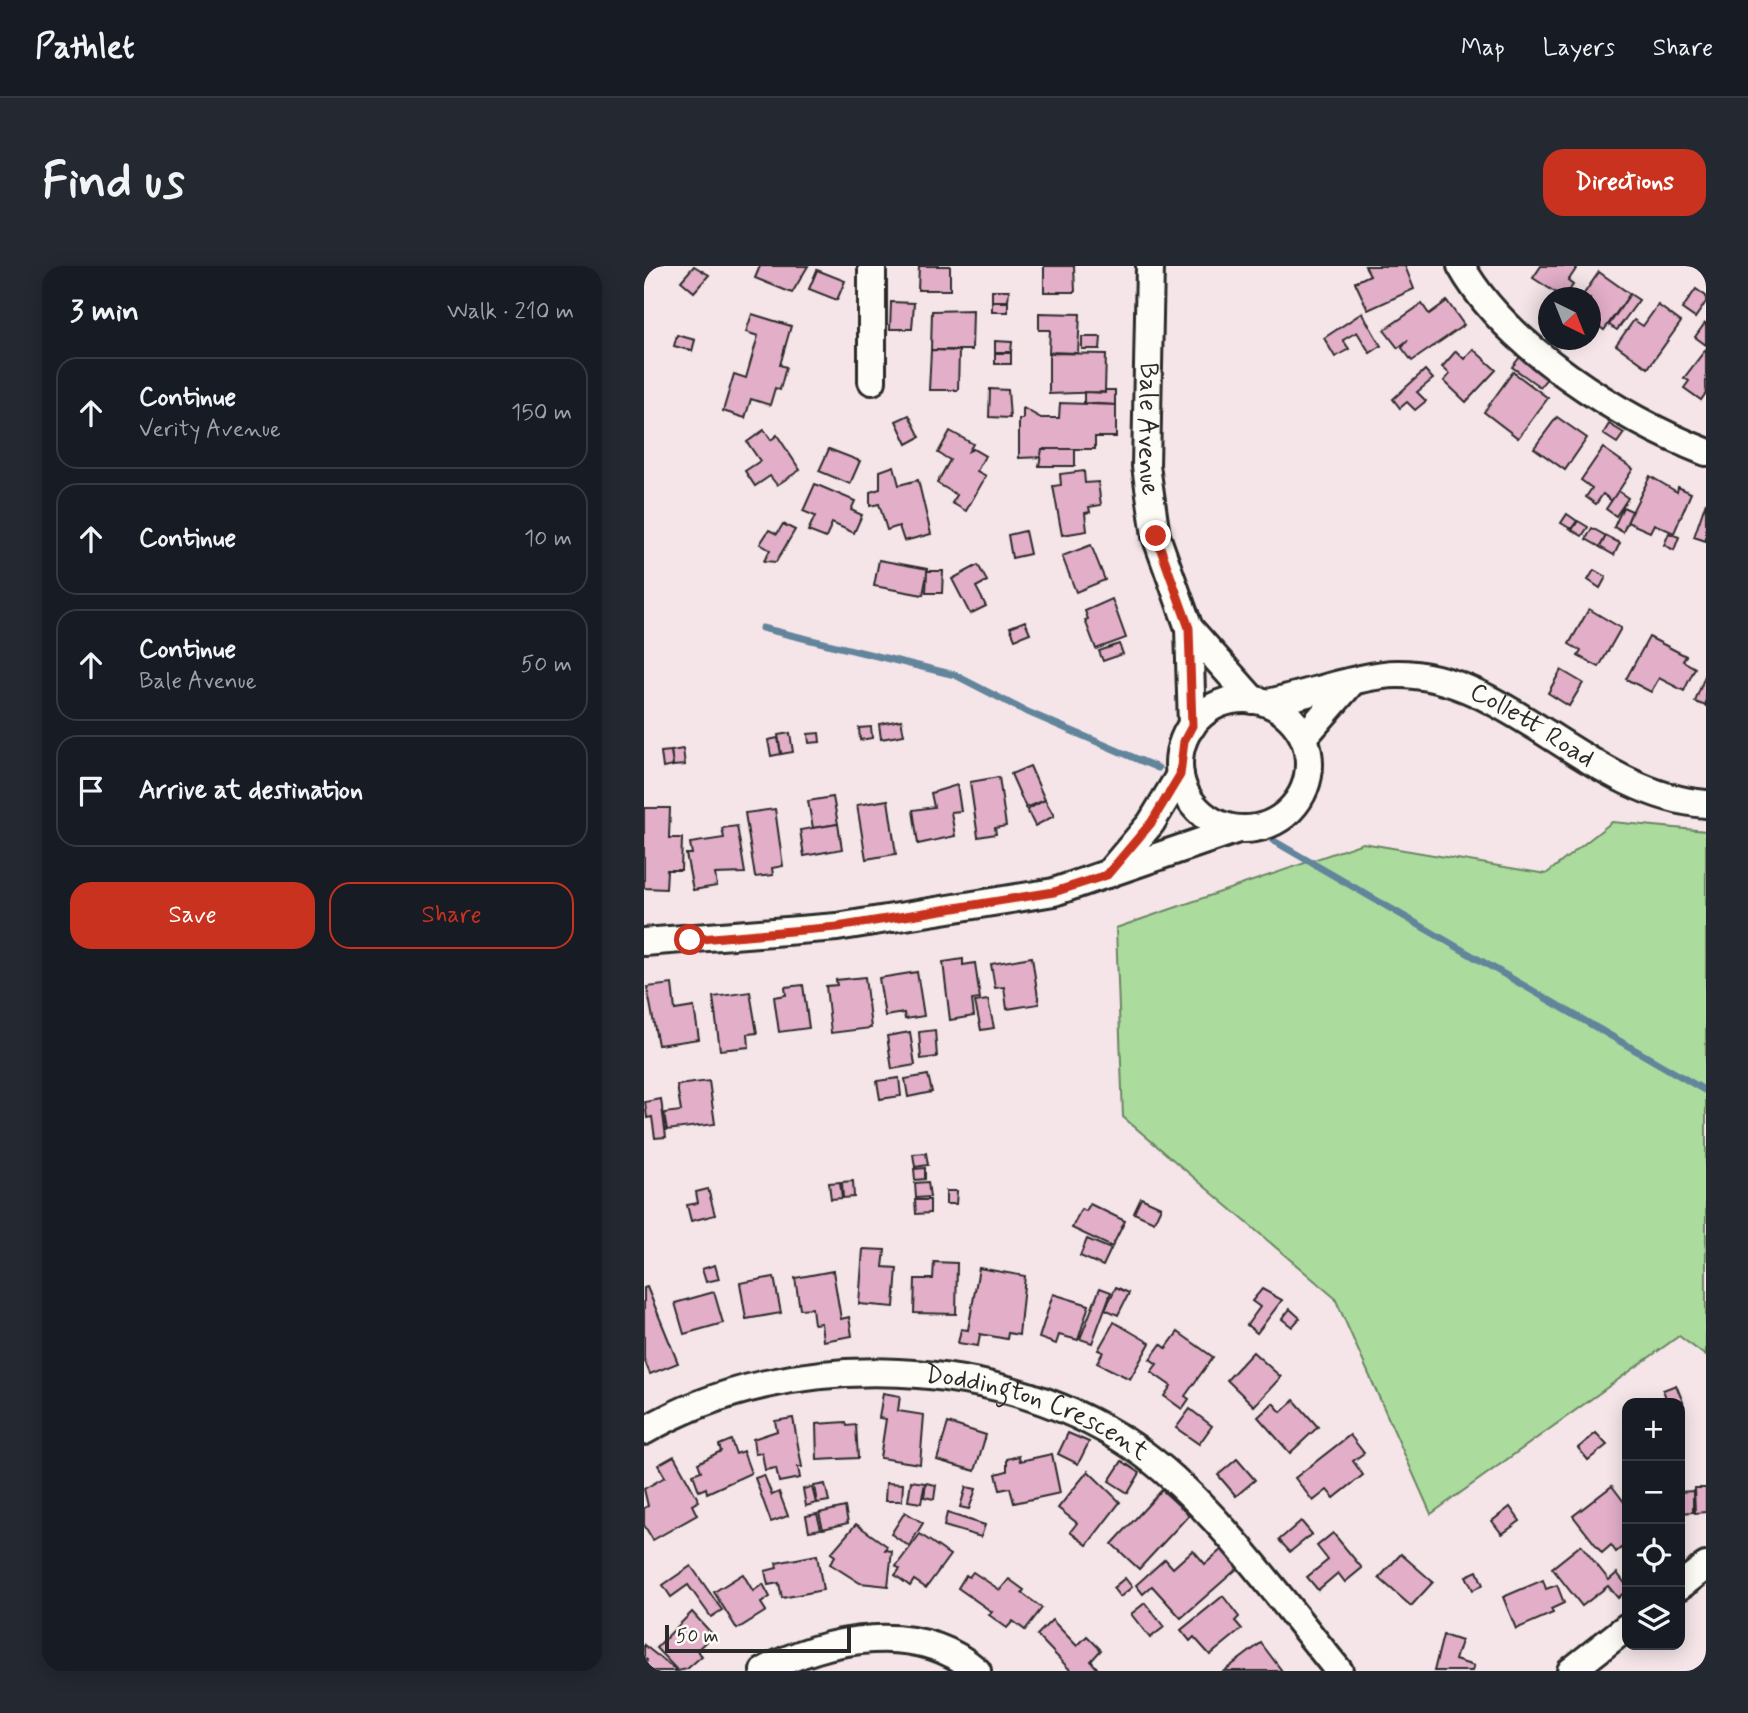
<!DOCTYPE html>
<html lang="en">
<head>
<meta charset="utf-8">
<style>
  :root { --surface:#171b24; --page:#242831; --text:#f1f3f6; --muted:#9ea1a6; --line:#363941; --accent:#c8321e }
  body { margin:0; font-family:Mynerve,sans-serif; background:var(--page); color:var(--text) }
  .controls { position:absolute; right:21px; bottom:21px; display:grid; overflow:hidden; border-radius:14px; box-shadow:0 4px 18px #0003 }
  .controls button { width:63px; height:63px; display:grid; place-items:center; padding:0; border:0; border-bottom:2px solid var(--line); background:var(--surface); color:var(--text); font:35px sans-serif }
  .compass { position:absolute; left:894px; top:21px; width:63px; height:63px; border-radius:50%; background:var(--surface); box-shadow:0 4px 18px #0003; rotate:137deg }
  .scale { position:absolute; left:21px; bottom:18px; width:186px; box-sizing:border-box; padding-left:7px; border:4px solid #2b2b2b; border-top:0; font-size:19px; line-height:24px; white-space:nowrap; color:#2b2b2b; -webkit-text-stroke:5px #fdfcf7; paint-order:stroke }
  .stop { position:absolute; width:21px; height:21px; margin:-16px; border:5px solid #c8321e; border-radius:50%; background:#fff }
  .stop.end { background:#c8321e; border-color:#fff; box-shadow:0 2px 7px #0008 }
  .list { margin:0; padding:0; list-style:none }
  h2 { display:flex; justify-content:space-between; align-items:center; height:91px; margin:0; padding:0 28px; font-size:30px }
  h2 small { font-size:23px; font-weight:400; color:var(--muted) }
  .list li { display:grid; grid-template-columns:46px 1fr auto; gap:21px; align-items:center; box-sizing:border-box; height:112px; margin:0 14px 14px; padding:0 14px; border:2px solid var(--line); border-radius:21px }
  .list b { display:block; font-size:26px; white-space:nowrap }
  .list p { margin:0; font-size:23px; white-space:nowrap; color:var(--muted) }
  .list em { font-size:23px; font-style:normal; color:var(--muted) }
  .actions { display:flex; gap:14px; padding:21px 28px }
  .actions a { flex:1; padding:16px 0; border:2px solid var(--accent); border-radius:21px; text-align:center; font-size:24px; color:var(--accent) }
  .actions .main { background:var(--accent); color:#fff }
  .icon { flex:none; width:38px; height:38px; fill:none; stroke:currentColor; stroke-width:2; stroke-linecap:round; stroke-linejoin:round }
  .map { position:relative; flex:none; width:1062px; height:1405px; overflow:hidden; border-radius:21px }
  header { display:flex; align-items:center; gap:42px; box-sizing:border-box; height:98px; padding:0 35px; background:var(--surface); border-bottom:2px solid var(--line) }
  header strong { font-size:33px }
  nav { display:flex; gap:38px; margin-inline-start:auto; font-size:24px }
  .intro { display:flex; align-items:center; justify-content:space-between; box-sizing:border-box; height:168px; padding:0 42px }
  h1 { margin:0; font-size:49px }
  .button { padding:18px 32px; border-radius:21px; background:var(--accent); color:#fff; font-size:24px; font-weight:700 }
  main { display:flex; gap:42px; padding:0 42px }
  aside { flex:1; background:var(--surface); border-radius:21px; box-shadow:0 4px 18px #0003 }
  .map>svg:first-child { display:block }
  .green { fill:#abdc9d; stroke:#6b8464; stroke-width:2 }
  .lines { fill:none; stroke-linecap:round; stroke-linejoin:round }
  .stream { stroke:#63859c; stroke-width:7 }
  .building { fill:#e2aec8; stroke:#2b2b2b; stroke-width:2 }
  .minor-casing { stroke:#2b2b2b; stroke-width:32 }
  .minor { stroke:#fdfcf7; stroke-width:26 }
  .route { stroke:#c8321e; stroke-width:9 }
  .labels { text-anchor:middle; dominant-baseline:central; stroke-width:6; stroke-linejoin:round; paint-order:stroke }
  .street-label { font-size:26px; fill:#2b2b2b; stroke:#fdfcf7 }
</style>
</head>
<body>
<header>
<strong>Pathlet</strong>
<nav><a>Map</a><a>Layers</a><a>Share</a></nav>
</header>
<div class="intro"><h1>Find us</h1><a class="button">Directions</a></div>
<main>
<aside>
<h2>3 min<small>Walk · 210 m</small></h2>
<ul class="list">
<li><svg class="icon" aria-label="ahead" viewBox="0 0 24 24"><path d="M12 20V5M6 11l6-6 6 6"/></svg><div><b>Continue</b><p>Verity Avenue</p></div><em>150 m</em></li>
<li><svg class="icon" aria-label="ahead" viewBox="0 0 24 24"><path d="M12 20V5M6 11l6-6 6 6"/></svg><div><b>Continue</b></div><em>10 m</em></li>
<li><svg class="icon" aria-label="ahead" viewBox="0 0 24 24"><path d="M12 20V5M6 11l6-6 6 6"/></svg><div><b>Continue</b><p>Bale Avenue</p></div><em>50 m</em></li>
<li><svg class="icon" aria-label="arrive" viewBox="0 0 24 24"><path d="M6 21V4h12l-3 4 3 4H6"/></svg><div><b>Arrive at destination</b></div></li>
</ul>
<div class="actions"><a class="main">Save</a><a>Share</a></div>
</aside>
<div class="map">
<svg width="1062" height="1405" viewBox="0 0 1062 1405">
  <rect width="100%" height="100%" fill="#f5e5e9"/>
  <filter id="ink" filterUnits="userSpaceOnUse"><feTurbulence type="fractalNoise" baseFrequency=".0143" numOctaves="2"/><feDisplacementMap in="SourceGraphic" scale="14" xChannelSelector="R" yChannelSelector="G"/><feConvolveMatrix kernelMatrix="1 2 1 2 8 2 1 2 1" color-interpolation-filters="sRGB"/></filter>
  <g filter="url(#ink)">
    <polygon class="green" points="968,556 1062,565 1062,1090 1035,1070 787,1248 691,1032 479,851 472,662 719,577 902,608"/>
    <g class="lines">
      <g class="stream">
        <polyline points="118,362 311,409 379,444 514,502"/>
        <polyline points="630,575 1062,825"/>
      </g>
    </g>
    <g class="building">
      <polygon points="50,0 65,9 50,26 37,15"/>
      <polygon points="116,0 164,0 148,27 111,12"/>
      <polygon points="275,0 306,0 306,24 274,24"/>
      <polygon points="400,0 430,0 431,26 400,26"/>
      <polygon points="721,0 761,0 770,23 724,44 711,16 726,9"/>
      <polygon points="897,0 934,0 924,15 929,19 920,32 889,12"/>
      <polygon points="173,4 201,15 193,34 165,23"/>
      <polygon points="955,6 986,28 960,64 946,54 946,32 937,32"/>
      <polygon points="1052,23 1062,30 1062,36 1051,52 1038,43"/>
      <polygon points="348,24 365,24 364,35 348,35"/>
      <polygon points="986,28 995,34 973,64 965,59"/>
      <polygon points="803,35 820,59 768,95 758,82 764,74 754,82 740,64 778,38 785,48"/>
      <polygon points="247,36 270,37 268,63 246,63"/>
      <rect x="348" y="36" width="16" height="10"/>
      <polygon points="1014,39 1037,56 1004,102 972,79 990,54 999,60"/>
      <polygon points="329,44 328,84 287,84 288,45"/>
      <polygon points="395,47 436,48 434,87 405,86 406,64 395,64"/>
      <polygon points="718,47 737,80 726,87 713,66 699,74 705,83 691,91 680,72"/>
      <polygon points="108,48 147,60 136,99 142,101 136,124 131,122 126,139 107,133 101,152 79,145 90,108 102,112 114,70 102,66"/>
      <polygon points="1061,57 1062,57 1062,79 1051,71"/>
      <polygon points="33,69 51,74 48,85 30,80"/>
      <polygon points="438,71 457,71 456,83 438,83"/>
      <polygon points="351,75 368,76 367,86 351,86"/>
      <polygon points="829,83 852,104 822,136 800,115 806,108 798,101 812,85 820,93"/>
      <polygon points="1062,83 1062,127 1057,134 1040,122 1045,115 1040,112"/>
      <polygon points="287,84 315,85 314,124 285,124"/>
      <rect x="351" y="87" width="16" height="11"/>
      <polygon points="405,87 462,88 461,126 405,128"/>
      <polygon points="876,91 904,111 896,121 868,101"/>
      <polygon points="781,104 789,113 773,126 782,135 771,144 763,136 756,142 749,133"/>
      <polygon points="869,106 904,132 874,172 840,146"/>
      <polygon points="346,123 364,124 366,152 345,151"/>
      <polygon points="461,124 471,124 471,139 440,137 440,126 461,127"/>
      <polygon points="416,137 472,139 472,171 451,171 451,183 398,183 398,191 375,192 375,153 379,153 379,142 397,152 415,152"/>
      <polygon points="265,149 276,171 263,178 252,155"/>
      <polygon points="913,151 943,172 921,204 890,182"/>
      <polygon points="965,158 980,167 973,177 959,168"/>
      <polygon points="120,164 127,174 133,169 156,204 133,219 126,210 111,220 101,205 116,195 103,176"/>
      <polygon points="306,165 329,178 325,185 329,183 341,190 333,205 342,210 322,245 308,237 313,229 293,217 306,194 294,187"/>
      <polygon points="959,182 989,203 968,235 959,228 952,238 942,231 948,222 937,214"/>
      <polygon points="185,183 216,195 206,218 175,205"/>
      <polygon points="398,183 431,183 431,200 395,200"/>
      <polygon points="250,200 255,219 274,214 287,268 260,275 255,260 243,264 235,238 226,240 226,226 236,223 236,205"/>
      <polygon points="440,205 441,217 454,216 457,239 445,241 446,246 441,247 443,265 418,269 409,220 417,219 416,208"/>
      <polygon points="1006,210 1033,226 1034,221 1047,227 1030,267 1010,258 1006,266 983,256"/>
      <polygon points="171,218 211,235 207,244 218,249 210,267 188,257 182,272 164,265 171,250 159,245"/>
      <polygon points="974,225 984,232 972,250 962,243"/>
      <polygon points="1062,236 1062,275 1050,271"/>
      <polygon points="979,241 988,245 979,266 970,261"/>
      <polygon points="923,248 933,255 927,263 917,257"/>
      <polygon points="934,255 944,261 938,270 928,264"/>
      <polygon points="139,258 151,264 132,296 120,295 126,284 116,278 125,264 133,268"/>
      <polygon points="948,262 962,270 956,281 942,273"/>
      <polygon points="381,265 386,288 368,292 364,269"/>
      <polygon points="1025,267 1035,271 1030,284 1020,279"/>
      <polygon points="962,270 976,277 970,289 956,281"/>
      <polygon points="447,279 461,314 432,326 418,290"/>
      <polygon points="235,294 284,303 279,329 230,320"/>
      <polygon points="334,299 343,315 332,321 342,340 326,348 308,313"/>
      <polygon points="950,304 962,311 956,322 944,314"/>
      <polygon points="283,305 299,305 298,327 282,327"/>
      <polygon points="468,333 482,372 452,383 441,354 444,353 441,345"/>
      <polygon points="945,343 977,362 955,401 934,390 937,385 925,378"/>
      <polygon points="381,355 386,367 371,373 366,361"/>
      <polygon points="1005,371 1042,390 1039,395 1051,402 1040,425 1015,412 1007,426 982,413"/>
      <polygon points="475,378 479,388 459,395 455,385"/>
      <polygon points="917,404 939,417 925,440 904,427"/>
      <polygon points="1062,407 1062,440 1051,436"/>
      <polygon points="257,454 260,469 237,473 235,458"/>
      <polygon points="227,461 228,472 216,474 215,462"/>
      <polygon points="146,467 149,486 137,488 134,469"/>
      <polygon points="175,467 176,476 165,477 164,468"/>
      <polygon points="134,472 137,488 127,490 124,474"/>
      <polygon points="39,483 41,499 29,500 27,485"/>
      <polygon points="27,485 29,500 19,502 17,486"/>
      <polygon points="386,500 401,534 382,542 367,508"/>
      <polygon points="355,511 362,560 351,562 352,568 334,571 326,516"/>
      <polygon points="313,519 317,545 307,546 311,570 274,578 269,544 290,541 287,527"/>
      <polygon points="189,531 194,558 169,562 164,535"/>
      <polygon points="244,534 252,588 222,593 213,539"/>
      <polygon points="401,534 410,550 391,560 383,544"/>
      <polygon points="0,542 26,542 25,572 38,572 37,604 23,604 22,623 0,622"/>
      <polygon points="131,543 139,600 128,602 129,609 111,611 101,547"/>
      <polygon points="194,558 198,583 160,590 156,564"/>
      <polygon points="93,560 101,607 71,608 73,620 49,624 42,588 48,588 46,577 80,572 78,562"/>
      <polygon points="388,691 395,738 363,743 360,721 351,722 347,698"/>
      <polygon points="319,693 319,699 331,697 336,733 328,734 330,750 306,754 299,696"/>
      <polygon points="273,706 280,750 261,753 260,747 241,750 235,712"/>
      <polygon points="221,711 227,762 187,767 182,720 193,719 192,714"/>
      <polygon points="28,718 31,744 50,741 55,773 14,779 3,721"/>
      <polygon points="159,719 165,762 135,766 130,731 142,729 141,721"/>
      <polygon points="106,726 113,767 104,768 105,781 76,784 69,731"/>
      <polygon points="344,734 350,762 337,764 331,736"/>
      <polygon points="291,764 293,791 277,793 275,766"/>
      <polygon points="266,766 271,799 248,803 243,770"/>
      <polygon points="284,809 288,826 264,831 261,813"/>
      <polygon points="255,812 257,830 236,833 233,815"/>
      <polygon points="65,815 71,858 23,864 20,847 37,845 33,819"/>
      <polygon points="17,833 22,871 11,872 8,851 3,852 1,836"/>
      <polygon points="282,887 284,899 271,901 269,888"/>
      <polygon points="281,902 281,913 271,914 270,903"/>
      <polygon points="209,915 210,931 199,932 198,916"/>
      <polygon points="196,916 198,932 187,933 185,917"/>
      <polygon points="284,916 286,931 272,932 271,917"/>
      <polygon points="64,923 71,949 47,955 43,939 54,937 52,926"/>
      <polygon points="302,925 313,925 312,938 302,938"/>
      <polygon points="497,932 517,941 510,956 490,947"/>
      <polygon points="271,934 286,934 286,947 272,948"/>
      <polygon points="446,938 481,955 468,981 428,962 437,943 442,945"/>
      <polygon points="443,973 467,983 459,1000 436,990"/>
      <polygon points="219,983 241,984 239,1001 253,1002 250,1041 215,1038"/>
      <polygon points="290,996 313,997 312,1048 270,1047 271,1013 289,1013"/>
      <polygon points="71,999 75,1013 62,1016 58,1003"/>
      <polygon points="335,1002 381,1010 375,1069 364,1067 363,1073 336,1068 334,1080 314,1077 317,1063 324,1064"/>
      <polygon points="189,1005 197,1053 205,1051 208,1070 179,1075 177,1057 170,1058 168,1042 156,1043 151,1012"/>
      <polygon points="130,1011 137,1047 102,1053 96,1017"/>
      <polygon points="3,1021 34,1097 6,1108 0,1093 0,1022"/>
      <polygon points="472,1021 485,1027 474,1049 461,1043"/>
      <polygon points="456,1022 467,1026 448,1077 436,1073"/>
      <polygon points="618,1023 638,1034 613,1067 603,1059 616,1041 608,1035"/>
      <polygon points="70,1026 79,1057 40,1068 31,1037"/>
      <polygon points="409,1028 445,1039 434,1074 415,1069 412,1078 395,1072"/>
      <polygon points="646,1043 656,1052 648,1061 638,1053"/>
      <polygon points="470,1056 506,1077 486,1113 453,1097 459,1086 454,1084"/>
      <polygon points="534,1066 569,1091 541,1130 545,1133 538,1143 520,1130 527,1120 507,1106 513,1098 506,1093 517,1078 522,1082"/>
      <polygon points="609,1086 637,1111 610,1140 583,1114"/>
      <polygon points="1032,1119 1039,1136 1024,1137 1019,1124"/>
      <polygon points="239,1127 256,1130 254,1145 280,1149 276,1198 236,1192 242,1153 235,1152"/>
      <polygon points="650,1134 674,1161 646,1187 614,1151 629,1137 637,1146"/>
      <polygon points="546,1143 568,1160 555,1178 532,1162"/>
      <polygon points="149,1152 158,1201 154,1201 156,1212 135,1216 132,1202 121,1204 118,1187 111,1188 109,1173 133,1165 131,1155"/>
      <polygon points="202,1156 203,1160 212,1159 214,1192 173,1194 172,1158"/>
      <polygon points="304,1157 342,1169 331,1205 293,1194"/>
      <polygon points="424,1167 445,1176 434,1198 414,1188"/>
      <polygon points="952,1167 963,1179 944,1194 934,1182"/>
      <polygon points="706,1169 720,1187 709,1195 719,1209 690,1232 683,1224 669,1235 651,1212"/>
      <polygon points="87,1174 92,1188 99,1185 107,1207 63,1227 62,1222 55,1225 49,1208 57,1205 54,1197 77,1185 75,1179"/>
      <polygon points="408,1188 416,1227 370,1237 366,1222 356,1224 352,1208 363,1205 363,1193 375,1190 376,1195"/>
      <polygon points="30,1190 55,1235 48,1239 53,1249 9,1274 0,1259 0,1242 4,1240 0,1223 21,1211 14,1199"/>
      <polygon points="593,1193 611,1214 592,1230 574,1209"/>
      <polygon points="478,1195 496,1207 484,1227 465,1215"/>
      <polygon points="444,1205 476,1236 443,1279 426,1266 433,1257 414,1242"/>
      <polygon points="120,1209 128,1229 135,1226 144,1250 127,1256 111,1212"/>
      <polygon points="267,1215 281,1217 277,1237 264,1235"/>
      <polygon points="242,1217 259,1218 258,1235 241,1235"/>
      <polygon points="282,1217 292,1219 290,1233 280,1231"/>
      <polygon points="181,1218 185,1235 173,1237 170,1220"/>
      <polygon points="968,1220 983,1240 983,1277 972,1286 967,1279 958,1287 929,1250"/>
      <polygon points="168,1221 172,1237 162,1240 159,1223"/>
      <polygon points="322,1221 332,1223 325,1243 316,1241"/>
      <polygon points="1050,1222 1062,1222 1062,1246 1051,1247"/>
      <polygon points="518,1224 545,1249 495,1303 468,1278"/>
      <polygon points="1049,1225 1049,1246 1036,1247 1036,1226"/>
      <polygon points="201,1241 204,1257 179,1263 175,1247"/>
      <polygon points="866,1241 876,1255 858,1268 848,1255"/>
      <polygon points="261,1246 279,1257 265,1280 247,1268"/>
      <polygon points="303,1247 341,1259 337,1271 300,1260"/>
      <polygon points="173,1248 177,1263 165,1265 162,1250"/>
      <polygon points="657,1255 668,1268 646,1286 635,1274"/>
      <polygon points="212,1258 243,1280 241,1284 248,1285 244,1320 216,1317 186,1298 191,1290 187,1287"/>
      <polygon points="689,1267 718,1302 701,1316 694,1307 674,1324 663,1311 684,1294 673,1280"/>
      <polygon points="276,1268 306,1289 282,1322 270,1314 266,1320 251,1309 256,1303 252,1300"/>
      <polygon points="937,1279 965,1314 973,1307 983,1320 983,1324 974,1332 964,1320 938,1340 908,1302"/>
      <polygon points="578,1283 594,1302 537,1352 508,1320 499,1328 492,1319 521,1293 529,1302 549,1284 561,1298"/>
      <polygon points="757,1288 789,1316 767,1340 735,1312"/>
      <polygon points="173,1289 179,1324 138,1332 135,1317 124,1319 121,1305 133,1302 132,1297"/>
      <polygon points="47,1300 78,1344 67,1351 44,1319 27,1331 19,1319"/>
      <polygon points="833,1305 839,1319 829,1324 822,1310"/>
      <polygon points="329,1306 356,1324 365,1313 380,1324 378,1327 398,1342 381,1364 369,1355 363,1362 345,1349 348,1346 314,1322 322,1309 325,1311"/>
      <polygon points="99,1308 109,1325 119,1318 126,1331 117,1337 122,1345 93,1363 70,1326"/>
      <polygon points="481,1312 488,1321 476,1331 469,1322"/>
      <polygon points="899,1314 902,1323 913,1319 920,1337 907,1343 909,1347 872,1363 859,1331"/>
      <polygon points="579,1330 595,1351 591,1355 598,1363 566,1389 550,1371 546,1375 537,1364"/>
      <polygon points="501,1337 520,1361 506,1372 487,1348"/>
      <polygon points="48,1346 69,1369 53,1384 58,1390 43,1403 34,1405 12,1382"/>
      <polygon points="408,1354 433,1380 443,1370 457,1384 447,1395 453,1402 450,1405 427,1405 393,1369"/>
      <polygon points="799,1369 817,1375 811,1394 830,1400 828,1405 790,1405"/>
      <polygon points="617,1377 638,1405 580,1405"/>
      <polygon points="0,1379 33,1405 0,1405 3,1394 0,1392"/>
    </g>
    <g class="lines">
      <defs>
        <g id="minor">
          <path id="s1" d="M506 0 502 200 512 270 545 362 548 460"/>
          <path d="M817 0C862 81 978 153 1062 186"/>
          <polyline points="228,115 228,0"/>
          <polyline points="545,362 609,434"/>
          <circle cx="600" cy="498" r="65"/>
          <path id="s2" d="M623 437C660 430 719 408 753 408 863 407 947 529 1062 538"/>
          <polyline points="660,471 706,418"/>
          <polyline points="464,608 507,557 536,509"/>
          <polyline points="0,676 193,661 410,626 594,563"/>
          <path id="s3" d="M0 1165C146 1079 365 1088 501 1189 572 1242 639 1337 695 1405"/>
          <polyline points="1036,1320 1062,1300"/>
          <path d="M120 1405C182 1371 275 1354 333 1405"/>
          <polyline points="927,1405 983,1361"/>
        </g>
      </defs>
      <use href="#minor" class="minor-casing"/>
      <use href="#minor" class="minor"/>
    </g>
  </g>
  <g class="lines" filter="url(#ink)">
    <polyline class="route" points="46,674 193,661 410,626 463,609 507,557 536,509 540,475 548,460 545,362 512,270"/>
  </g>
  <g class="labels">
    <g class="street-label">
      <text stroke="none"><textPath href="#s1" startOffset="163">Bale Avenue</textPath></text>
      <text stroke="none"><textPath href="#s2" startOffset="280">Collett Road</textPath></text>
      <text stroke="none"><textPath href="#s3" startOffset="410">Doddington Crescent</textPath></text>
    </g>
  </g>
</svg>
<div class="controls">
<button>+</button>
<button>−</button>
<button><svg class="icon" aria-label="locate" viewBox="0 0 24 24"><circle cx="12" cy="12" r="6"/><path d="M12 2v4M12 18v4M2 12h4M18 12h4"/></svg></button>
<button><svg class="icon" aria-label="layers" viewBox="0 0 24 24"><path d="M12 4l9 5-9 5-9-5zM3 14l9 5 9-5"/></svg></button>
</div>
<svg class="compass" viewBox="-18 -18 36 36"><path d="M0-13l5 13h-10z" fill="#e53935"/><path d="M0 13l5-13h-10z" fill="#9ea1a6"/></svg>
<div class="scale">50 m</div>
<div class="stop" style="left:46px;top:674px"></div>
<div class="stop end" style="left:512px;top:270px"></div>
</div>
</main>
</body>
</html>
